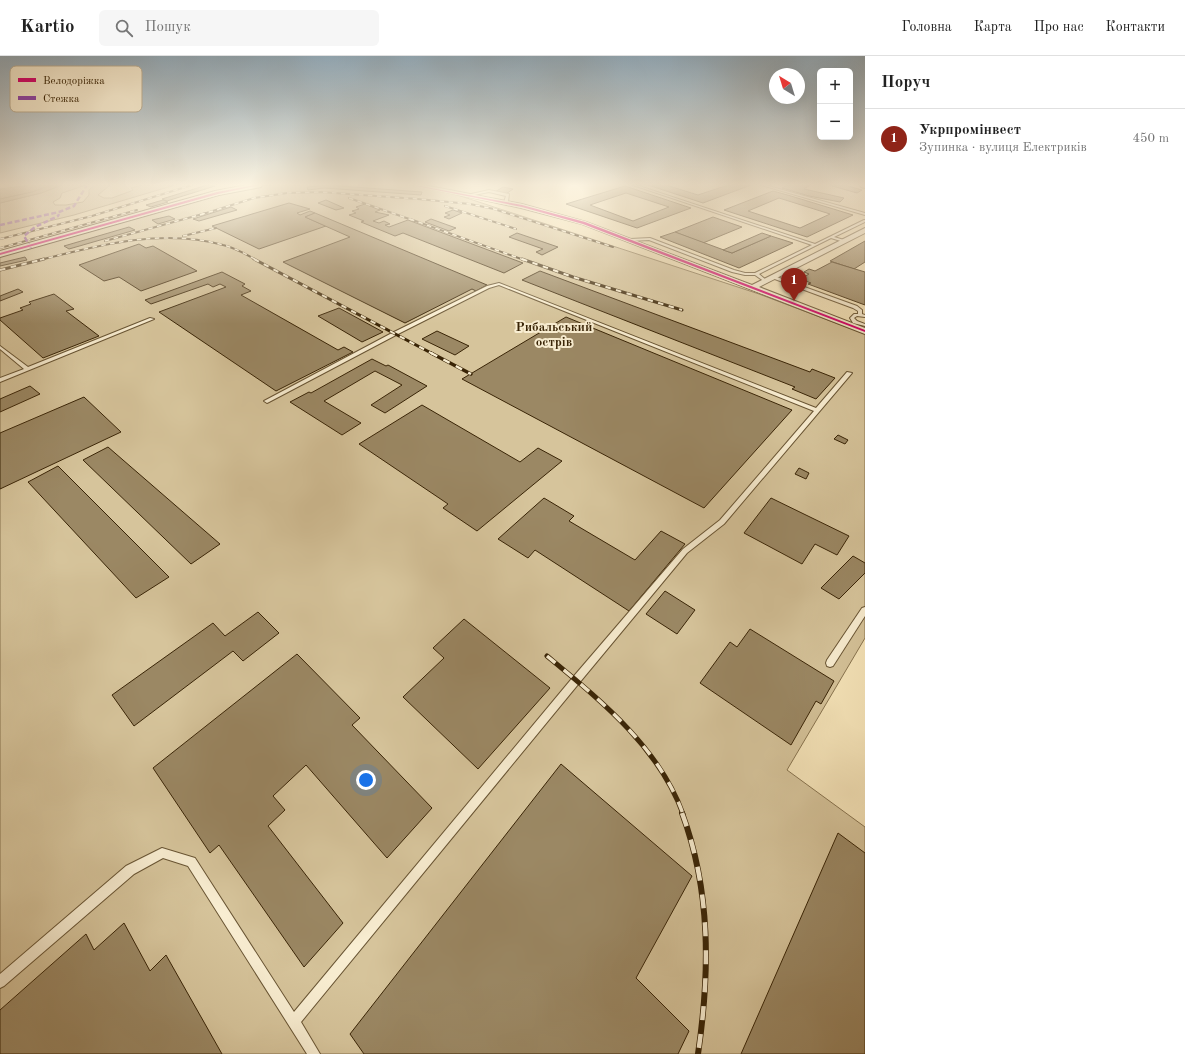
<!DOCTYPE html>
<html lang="uk">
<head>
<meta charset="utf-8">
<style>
  :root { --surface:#fff; --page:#f6f6f6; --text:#222; --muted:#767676; --line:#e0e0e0; --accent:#8f2418 }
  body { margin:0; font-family:"Old Standard TT",serif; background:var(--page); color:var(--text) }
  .controls { position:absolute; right:12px; top:12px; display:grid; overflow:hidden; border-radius:6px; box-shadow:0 4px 16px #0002 }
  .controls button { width:36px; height:36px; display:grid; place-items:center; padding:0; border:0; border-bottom:1px solid var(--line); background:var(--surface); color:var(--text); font:20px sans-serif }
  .compass { position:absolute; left:769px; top:12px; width:36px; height:36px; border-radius:50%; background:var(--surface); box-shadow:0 4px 16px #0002; rotate:322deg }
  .you { position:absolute; left:366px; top:724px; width:14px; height:14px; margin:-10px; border:3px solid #fff; border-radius:50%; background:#1a73e8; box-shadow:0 0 0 6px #1a73e833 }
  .badge { display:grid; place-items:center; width:26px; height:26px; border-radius:50%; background:var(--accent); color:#fff; font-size:13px; font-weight:700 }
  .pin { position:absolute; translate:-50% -33px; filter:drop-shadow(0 1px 2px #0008) }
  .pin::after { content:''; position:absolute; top:21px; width:14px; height:12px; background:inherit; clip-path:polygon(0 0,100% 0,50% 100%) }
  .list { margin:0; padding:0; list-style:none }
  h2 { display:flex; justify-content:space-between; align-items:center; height:52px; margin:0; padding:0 16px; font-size:17px }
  h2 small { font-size:13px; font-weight:400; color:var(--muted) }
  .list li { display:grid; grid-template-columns:26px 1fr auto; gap:12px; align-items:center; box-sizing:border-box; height:60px; padding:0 16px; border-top:1px solid var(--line) }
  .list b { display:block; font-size:15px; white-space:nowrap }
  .list p { margin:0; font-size:13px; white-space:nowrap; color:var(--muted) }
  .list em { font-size:13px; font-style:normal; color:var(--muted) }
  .icon { flex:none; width:22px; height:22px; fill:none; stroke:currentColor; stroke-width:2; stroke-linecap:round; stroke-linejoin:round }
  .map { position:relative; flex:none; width:865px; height:998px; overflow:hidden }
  header { display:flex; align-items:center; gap:24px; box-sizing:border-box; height:56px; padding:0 20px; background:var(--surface); border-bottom:1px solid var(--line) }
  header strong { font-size:19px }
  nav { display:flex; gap:22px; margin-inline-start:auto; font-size:14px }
  .search { width:280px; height:36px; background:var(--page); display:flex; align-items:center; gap:10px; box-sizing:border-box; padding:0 14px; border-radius:6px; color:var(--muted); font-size:15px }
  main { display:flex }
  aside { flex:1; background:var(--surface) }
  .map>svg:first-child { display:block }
  .green { fill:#d6c49b; stroke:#887450 }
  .water { fill:#b6a37d; stroke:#84704d }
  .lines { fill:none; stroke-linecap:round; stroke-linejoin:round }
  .shore { stroke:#786442; stroke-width:1 }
  .building { fill:#9b8864; stroke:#392406; fill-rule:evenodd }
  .lane-casing { stroke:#685433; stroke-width:2 }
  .street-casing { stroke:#685433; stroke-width:2 }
  .secondary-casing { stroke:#392406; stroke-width:2 }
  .lane { fill:#f9eed2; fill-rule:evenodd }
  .street { fill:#f9eed2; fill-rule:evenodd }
  .secondary { fill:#f9eed2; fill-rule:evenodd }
  .rail-far4-casing { stroke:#392406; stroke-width:2 }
  .rail-far3-casing { stroke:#392406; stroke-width:3 }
  .rail-far2-casing { stroke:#392406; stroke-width:3.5 }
  .rail-far1-casing { stroke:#392406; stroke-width:5 }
  .rail-casing { stroke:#392406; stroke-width:6 }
  .rail-far4 { stroke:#f9eed2; stroke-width:1.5; stroke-dasharray:4.5; stroke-linecap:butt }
  .rail-far3 { stroke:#f9eed2; stroke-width:2; stroke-dasharray:5.5; stroke-linecap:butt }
  .rail-far2 { stroke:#f9eed2; stroke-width:2.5; stroke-dasharray:7; stroke-linecap:butt }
  .rail-far1 { stroke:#f9eed2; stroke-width:3.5; stroke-dasharray:11; stroke-linecap:butt }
  .rail { stroke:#f9eed2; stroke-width:4.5; stroke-dasharray:14; stroke-linecap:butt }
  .quiet { stroke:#8e44ad; stroke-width:2.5; stroke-dasharray:5 2.5; stroke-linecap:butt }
  .cycleway-casing { stroke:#f9eed2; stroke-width:2 }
  .cycleway { fill:#d6006c; fill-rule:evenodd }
  .labels { text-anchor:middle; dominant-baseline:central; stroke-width:4; stroke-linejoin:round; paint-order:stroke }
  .far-quarter-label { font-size:13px; font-weight:bold; fill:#392406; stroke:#f9eed2 }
  .key { fill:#f9eed2; stroke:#bfb195; stroke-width:1 }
  .key-label { font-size:11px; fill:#392406 }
</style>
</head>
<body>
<header>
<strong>Kartio</strong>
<div class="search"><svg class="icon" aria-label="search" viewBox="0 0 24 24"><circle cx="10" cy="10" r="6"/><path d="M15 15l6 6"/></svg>Пошук</div>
<nav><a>Головна</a><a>Карта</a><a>Про нас</a><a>Контакти</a></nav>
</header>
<main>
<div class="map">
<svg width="865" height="998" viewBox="0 0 865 998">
  <rect width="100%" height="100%" fill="#f6e5ba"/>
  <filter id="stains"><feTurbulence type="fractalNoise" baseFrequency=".005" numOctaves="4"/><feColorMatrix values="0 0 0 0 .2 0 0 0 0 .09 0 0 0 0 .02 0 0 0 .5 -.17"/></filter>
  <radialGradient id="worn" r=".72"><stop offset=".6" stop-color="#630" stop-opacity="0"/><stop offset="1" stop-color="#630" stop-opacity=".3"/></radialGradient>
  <g class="green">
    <polygon points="62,129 86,129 62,137 60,142 53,146 55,149 66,149 83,146 89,139 89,134 95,129 110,129 98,139 104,142 112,142 131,135 133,134 131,132 142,129 175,129 74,159 0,177 0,147 41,137"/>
    <polygon points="272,129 427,129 759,238 865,278 865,582 787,714 865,771 865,998 0,998 0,199 244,131"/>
  </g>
  <polygon class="water" points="31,129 62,129 41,137 0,147 0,133"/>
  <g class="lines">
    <polyline class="shore" points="0,143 32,136 51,129"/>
  </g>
  <g class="building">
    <polygon points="207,129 215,130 167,145 162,143"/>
    <polygon points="327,129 422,136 421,139 324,132 308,134 307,131"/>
    <polygon points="648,129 666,129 698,139 728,129 751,129 703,147"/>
    <polygon points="787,129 810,129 804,133 844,142 840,146 809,140 782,132"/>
    <polygon points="829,129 845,129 862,134 857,137"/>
    <path d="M625 130 691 152 637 172 566 148ZM626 137 669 151 633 165 590 149Z"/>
    <polygon points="503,131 513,133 506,138 495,136"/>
    <path d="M773 135 791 140 853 159 807 181 724 154ZM779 142 830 158 800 172 748 155Z"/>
    <polygon points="163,144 168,146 151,151 146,149"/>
    <polygon points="326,144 344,152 336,154 318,147"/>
    <polygon points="289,147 310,153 297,157 300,159 310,155 315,157 305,161 326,170 259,193 212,170"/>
    <polygon points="365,148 380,154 375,156 389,159 373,165 379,167 384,165 390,168 385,169 389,171 408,164 523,207 504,217 403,177 395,180 361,166 364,165 349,159 356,157 352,155 359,153 356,151"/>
    <polygon points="231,151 237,154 199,165 193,163"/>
    <polygon points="453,154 462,157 449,163 444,161 450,159 445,157"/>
    <polygon points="315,157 487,229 476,235 472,233 405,267 283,206 350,181 305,161"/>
    <polygon points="169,160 175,163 158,168 152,164"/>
    <polygon points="713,161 742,171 703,187 675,176"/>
    <polygon points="431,163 456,172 449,175 425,166"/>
    <polygon points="129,171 135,174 69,193 64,190"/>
    <polygon points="675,176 732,197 771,180 793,187 739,212 660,181"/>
    <polygon points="517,177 558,191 542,199 536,196 543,193 509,181"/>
    <polygon points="762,177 771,180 732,197 723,194"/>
    <polygon points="865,185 865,206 854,213 830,205"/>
    <polygon points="139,188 146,192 153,190 197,215 141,235 119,221 104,225 79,209"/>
    <polygon points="25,201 27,204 0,210 0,207"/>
    <polygon points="832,206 865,216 865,249 808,228 811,227 800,223 809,218 804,216 809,213 815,215"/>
    <polygon points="540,215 810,316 812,313 835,322 816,343 792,333 795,331 522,224"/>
    <polygon points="222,216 245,228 242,230 251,235 241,239 338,294 344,291 353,296 276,335 159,256 226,231 220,228 213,231 208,228 151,248 145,244"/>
    <polygon points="18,233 23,236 0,245 0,240"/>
    <polygon points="54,238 74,253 66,255 99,280 43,302 0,264 0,262 23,254 20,252 31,248 29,246"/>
    <polygon points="339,252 383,276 362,286 318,260"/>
    <polygon points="566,261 792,354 704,452 462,323"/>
    <polygon points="437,275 469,290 455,299 422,283"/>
    <polygon points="372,303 386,310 388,309 427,330 385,357 371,349 402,329 375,315 324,345 361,367 342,379 290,346 309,336 311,337"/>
    <polygon points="30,330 40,338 0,356 0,343"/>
    <polygon points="84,341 121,376 0,433 0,377"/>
    <polygon points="422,349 520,406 538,392 562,405 477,475 443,452 448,448 359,388"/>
    <polygon points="838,379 848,384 845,388 834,383"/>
    <polygon points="108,391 220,488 191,508 83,404"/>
    <polygon points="58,410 169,521 136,542 28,426"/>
    <polygon points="799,412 809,417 806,423 795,418"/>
    <polygon points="544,442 574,460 569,465 635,504 661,475 685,488 629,555 535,494 528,502 498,483"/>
    <polygon points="771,442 849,480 837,499 815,488 802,508 744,477"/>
    <polygon points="853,500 865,507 865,517 839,543 821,532"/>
    <polygon points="665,535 695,554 677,578 646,558"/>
    <polygon points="258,556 279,577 243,605 233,595 134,670 112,639 213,567 225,580"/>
    <polygon points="464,563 550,632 478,713 403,641 444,602 433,592"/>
    <polygon points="750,573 834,625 821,648 816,645 791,689 700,627 730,586 737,591"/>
    <polygon points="297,598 360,662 352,669 432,752 387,802 306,709 273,740 285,754 268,770 343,867 304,911 219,789 210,797 153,712"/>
    <polygon points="561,708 692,820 636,922 689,975 678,998 364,998 350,978"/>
    <polygon points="838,777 865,797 865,998 741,998"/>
    <polygon points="124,867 150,915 166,899 222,998 0,998 0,954 86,878 94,894"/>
  </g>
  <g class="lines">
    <defs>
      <g id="lane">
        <polygon points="633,129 636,129 815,188 864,164 865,164 865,166 834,181 844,184 844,186 831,182 759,218 766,224 766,226 765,226 755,219 745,219 732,216 649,184 630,185 628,184 630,183 650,182 734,214 745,217 755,217 812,189"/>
        <polygon points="761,129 765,129 865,157 865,159"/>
        <polygon points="489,134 509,138 508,146 506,147 504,146 506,140 489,136 469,140 467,139"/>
        <polygon points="772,220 774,220 857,250 862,254 862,258 865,259 865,261 857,260 854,262 857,265 865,268 865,270 853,267 850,262 854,258 858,258 858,255 853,252 772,222"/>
        <polygon points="499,227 816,352 847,316 852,317 724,468 687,497 580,626 301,966 320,998 307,998 188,810 163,802 134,818 4,930 0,932 0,918 126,810 162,792 195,802 294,956 574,620 683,493 720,464 814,355 499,229 489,232 396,279 269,346 267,347 264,345 392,277 487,230"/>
        <polygon points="150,262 154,263 0,326 0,322 24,313 0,293 0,290 28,311"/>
        <polygon points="865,551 865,560 833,610 830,611 827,610 826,607 827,604 862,552"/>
      </g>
      <polygon id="street" points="413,129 424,129 522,148 586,166 752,229 865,172 865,177 759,231 865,272 865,278 582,168 521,152"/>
      <g id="secondary">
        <polygon points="246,129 262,129 261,131 219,139 0,201 0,195 215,135"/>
        <polygon points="860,129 865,129 865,132 861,131"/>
      </g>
    </defs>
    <use href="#lane" class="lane-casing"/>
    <use href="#street" class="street-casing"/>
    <use href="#secondary" class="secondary-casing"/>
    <use href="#lane" class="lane"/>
    <use href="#street" class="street"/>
    <use href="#secondary" class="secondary"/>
    <defs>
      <g id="rail-far4">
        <polyline points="349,142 415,165"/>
        <polyline points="445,150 516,173"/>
        <polyline points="200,159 254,142 287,137 321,136 418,143 470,148 494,153 613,191"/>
        <polyline points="410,163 524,204"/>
        <polyline points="183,180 216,172"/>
        <polyline points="0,183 92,160 192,129"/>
        <polyline points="105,185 206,157"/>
        <polyline points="0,192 137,154"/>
        <path d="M40 204C99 189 163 172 223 189 235 192 246 198 256 204"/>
      </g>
      <g id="rail-far3">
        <polyline points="254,203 433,298"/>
        <polyline points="522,203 573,221 682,254"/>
        <polyline points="0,214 44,203"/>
      </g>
      <polyline id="rail-far2" points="431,297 471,318"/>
      <path id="rail-far1" d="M547 600C600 644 659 691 683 758"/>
      <path id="rail" d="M682 757C711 835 710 916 698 998"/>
    </defs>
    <use href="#rail-far4" class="rail-far4-casing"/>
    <use href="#rail-far3" class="rail-far3-casing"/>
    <use href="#rail-far2" class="rail-far2-casing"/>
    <use href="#rail-far1" class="rail-far1-casing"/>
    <use href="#rail" class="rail-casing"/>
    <use href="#rail-far4" class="rail-far4"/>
    <use href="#rail-far3" class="rail-far3"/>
    <use href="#rail-far2" class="rail-far2"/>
    <use href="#rail-far1" class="rail-far1"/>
    <use href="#rail" class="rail"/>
    <g class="quiet">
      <polyline points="0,169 59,156 74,150 87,129"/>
      <polyline points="31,192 24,180 35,171 58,160 59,158"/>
    </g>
    <defs>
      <g id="cycleway">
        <polygon points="255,129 259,129 218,138 0,199 0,197 217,136"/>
        <polygon points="415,129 522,149 585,166 865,274 865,276 583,168 522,151 416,130"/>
      </g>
    </defs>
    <use href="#cycleway" class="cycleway-casing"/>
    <use href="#cycleway" class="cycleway"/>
  </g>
  <linearGradient id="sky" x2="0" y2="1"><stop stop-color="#94adbd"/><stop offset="0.48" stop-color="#fbf3e0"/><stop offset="1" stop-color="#fbf3e0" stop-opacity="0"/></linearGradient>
  <rect width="865" height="268" fill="url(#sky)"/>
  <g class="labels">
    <g class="far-quarter-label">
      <text x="554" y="271">Рибальський<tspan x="554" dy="15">острів</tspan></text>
    </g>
  </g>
  <rect x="10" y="10" width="132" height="46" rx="6" class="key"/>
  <rect x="18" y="22" width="18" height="4" fill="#d6006c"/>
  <rect x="18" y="40" width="18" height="4" fill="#8e44ad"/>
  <g class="key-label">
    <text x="43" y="28">Велодоріжка</text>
    <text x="43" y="46">Стежка</text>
  </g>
  <rect width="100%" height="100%" filter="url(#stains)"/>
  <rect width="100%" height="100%" fill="url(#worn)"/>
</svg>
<div class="controls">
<button>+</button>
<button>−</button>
</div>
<svg class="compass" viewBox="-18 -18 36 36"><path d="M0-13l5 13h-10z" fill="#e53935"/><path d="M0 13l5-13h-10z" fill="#767676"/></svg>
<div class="you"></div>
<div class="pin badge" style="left:794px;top:245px">1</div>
</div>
<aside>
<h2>Поруч<small></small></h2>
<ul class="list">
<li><span class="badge">1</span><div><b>Укрпромінвест</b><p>Зупинка · вулиця Електриків</p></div><em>450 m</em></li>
</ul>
</aside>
</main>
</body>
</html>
